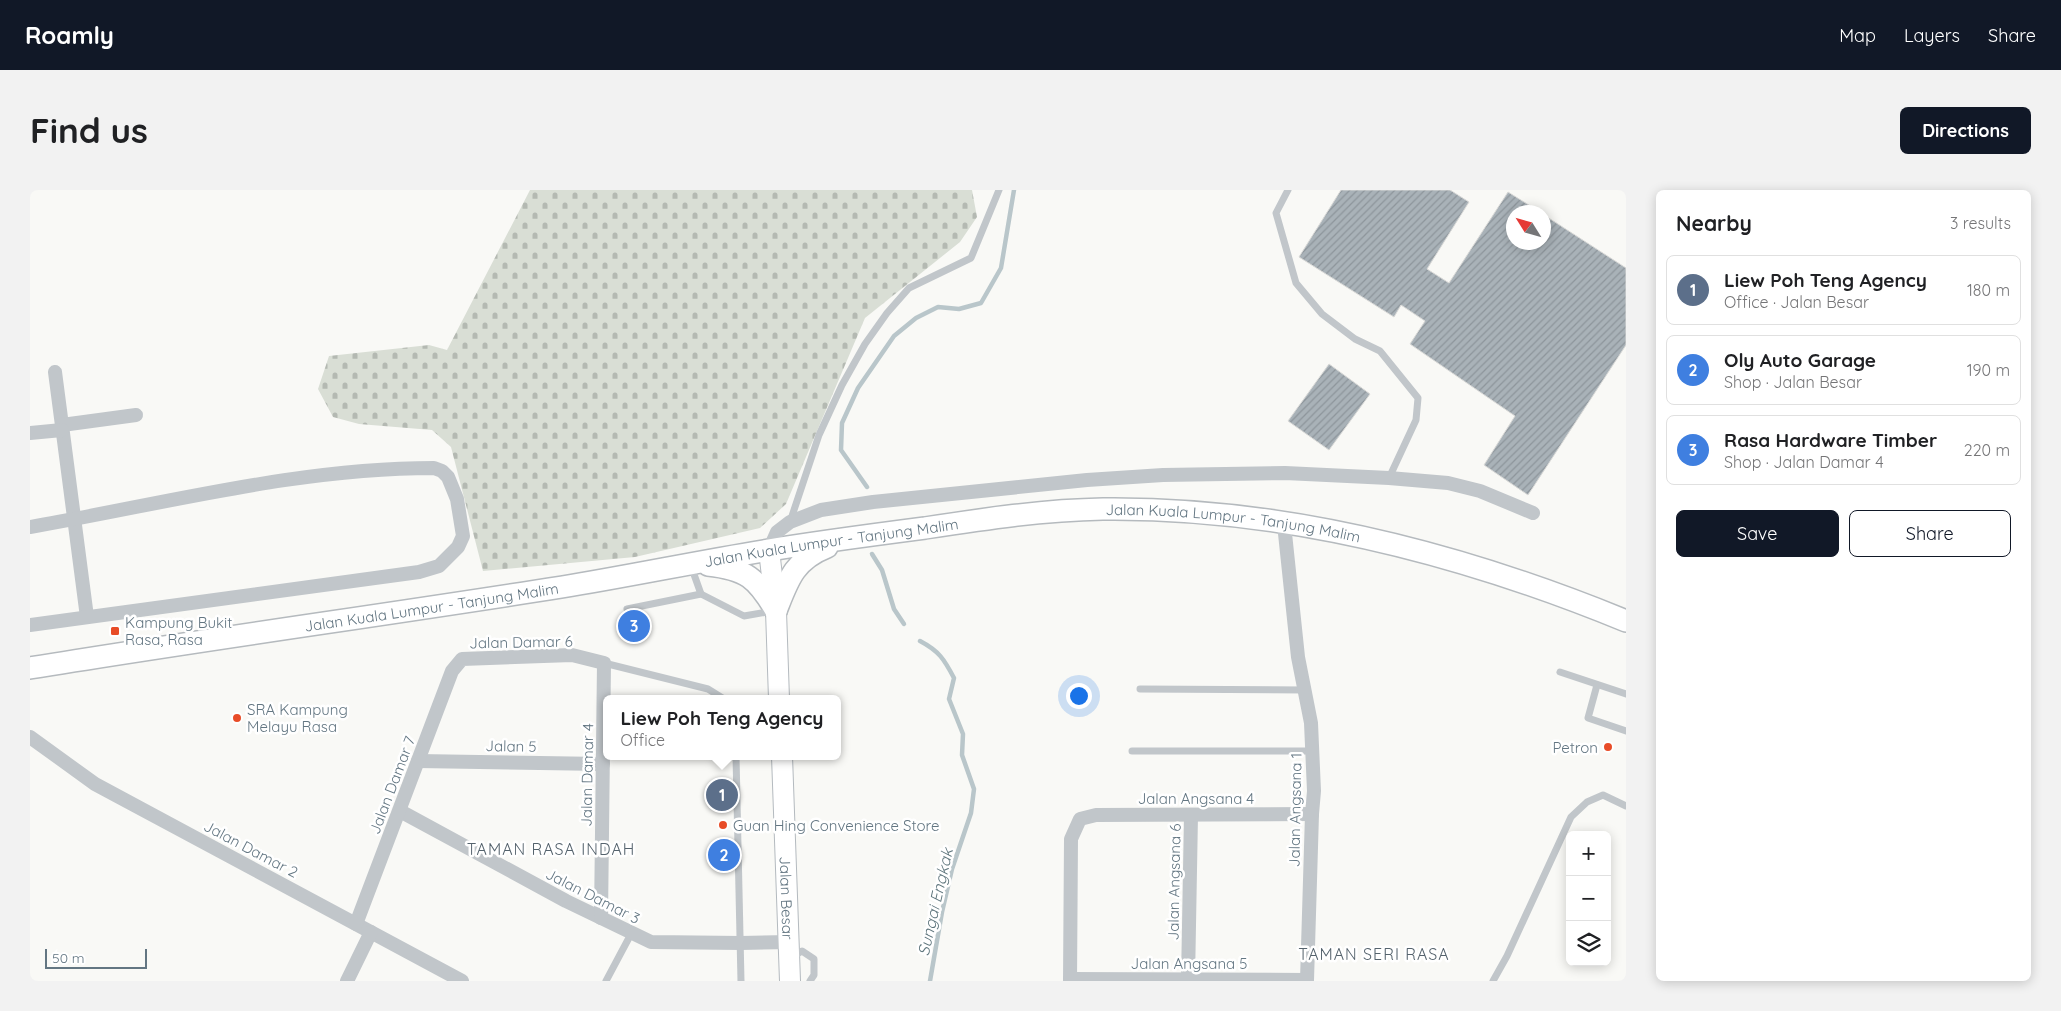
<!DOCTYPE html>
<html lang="en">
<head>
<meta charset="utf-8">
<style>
  :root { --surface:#fff; --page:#f2f2f2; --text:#202124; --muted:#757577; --line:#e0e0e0; --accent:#111827 }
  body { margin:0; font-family:Quicksand,sans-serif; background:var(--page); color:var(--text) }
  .controls { position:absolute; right:15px; bottom:15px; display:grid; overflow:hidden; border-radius:8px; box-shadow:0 2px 12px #0003 }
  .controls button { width:45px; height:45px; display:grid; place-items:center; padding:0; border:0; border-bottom:1px solid var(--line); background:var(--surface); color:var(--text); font:25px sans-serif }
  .compass { position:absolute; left:1476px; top:15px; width:45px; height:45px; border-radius:50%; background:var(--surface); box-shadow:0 2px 12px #0003; rotate:307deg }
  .scale { position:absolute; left:15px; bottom:12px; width:102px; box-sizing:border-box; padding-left:5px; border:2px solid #637682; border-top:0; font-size:14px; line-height:18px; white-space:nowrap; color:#637682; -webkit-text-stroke:4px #fff; paint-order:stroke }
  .you { position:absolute; left:1048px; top:505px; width:18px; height:18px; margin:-12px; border:4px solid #fff; border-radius:50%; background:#1a73e8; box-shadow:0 0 0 8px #1a73e833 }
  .badge { display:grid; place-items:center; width:32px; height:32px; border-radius:50%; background:var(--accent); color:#fff; font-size:16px; font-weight:700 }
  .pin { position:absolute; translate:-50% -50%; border:2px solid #fff; box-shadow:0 1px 5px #0006 }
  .popup { position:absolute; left:573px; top:505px; width:238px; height:65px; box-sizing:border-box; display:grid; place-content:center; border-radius:8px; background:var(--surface); filter:drop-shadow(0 1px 4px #0005); font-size:16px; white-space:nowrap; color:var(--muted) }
  .popup b { font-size:19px; color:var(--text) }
  .popup::after { content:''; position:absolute; left:50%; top:100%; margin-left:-10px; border:10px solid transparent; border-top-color:var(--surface) }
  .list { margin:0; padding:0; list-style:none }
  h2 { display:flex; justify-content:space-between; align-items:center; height:65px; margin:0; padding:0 20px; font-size:21px }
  h2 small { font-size:16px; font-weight:400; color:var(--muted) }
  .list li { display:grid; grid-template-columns:32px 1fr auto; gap:15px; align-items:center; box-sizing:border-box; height:70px; margin:0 10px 10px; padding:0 10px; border:1px solid var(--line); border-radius:8px }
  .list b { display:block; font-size:19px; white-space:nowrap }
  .list p { margin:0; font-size:16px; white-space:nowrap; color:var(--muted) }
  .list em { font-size:16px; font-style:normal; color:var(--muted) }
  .actions { display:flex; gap:10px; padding:15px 20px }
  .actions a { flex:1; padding:11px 0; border:1px solid var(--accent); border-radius:8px; text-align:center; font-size:18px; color:var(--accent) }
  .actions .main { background:var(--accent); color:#fff }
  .icon { flex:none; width:28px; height:28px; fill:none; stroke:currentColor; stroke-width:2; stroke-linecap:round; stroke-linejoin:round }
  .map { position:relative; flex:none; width:1596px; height:791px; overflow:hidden; border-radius:8px }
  header { display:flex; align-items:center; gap:30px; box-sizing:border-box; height:70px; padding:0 25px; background:var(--accent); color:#fff }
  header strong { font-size:24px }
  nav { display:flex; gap:28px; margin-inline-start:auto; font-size:18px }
  .intro { display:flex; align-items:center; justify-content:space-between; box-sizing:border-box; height:120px; padding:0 30px }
  h1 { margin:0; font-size:35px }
  .button { padding:12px 22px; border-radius:8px; background:var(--accent); color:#fff; font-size:18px; font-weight:700 }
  main { display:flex; gap:30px; padding:0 30px }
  aside { flex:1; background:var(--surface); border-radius:8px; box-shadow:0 2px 12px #0003 }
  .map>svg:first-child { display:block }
  .cemetery { fill:url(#cemetery-stones) }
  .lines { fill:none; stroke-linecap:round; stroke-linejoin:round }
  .stream { stroke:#b9c6ca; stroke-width:4.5 }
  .building { fill:url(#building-hatch); stroke:#dadad8 }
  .secondary-casing { stroke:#b4babf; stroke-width:22 }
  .primary-casing { stroke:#b5babe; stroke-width:24 }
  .service { stroke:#c1c6ca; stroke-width:7 }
  .minor { stroke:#c1c6ca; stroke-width:14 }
  .secondary { stroke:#fff; stroke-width:20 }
  .primary { stroke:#fff; stroke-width:21 }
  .poi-dot { fill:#e84c27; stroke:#fff; stroke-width:2 }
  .labels { text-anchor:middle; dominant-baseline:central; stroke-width:5; stroke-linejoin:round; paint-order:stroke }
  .street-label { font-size:15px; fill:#637682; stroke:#fff }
  .poi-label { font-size:15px; fill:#637682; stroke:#fff; text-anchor:start }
  .neighbourhood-label { font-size:16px; letter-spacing:1px; fill:#55636d; stroke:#fff }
  .water-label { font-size:16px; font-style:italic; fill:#5e757c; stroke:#fff }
</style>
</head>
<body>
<header>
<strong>Roamly</strong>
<nav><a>Map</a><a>Layers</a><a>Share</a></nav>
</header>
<div class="intro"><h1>Find us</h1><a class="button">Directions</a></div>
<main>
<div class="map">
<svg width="1596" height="791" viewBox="0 0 1596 791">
  <defs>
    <pattern id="cemetery-stones" width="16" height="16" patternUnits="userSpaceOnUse" patternTransform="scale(1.25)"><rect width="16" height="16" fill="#d9ded5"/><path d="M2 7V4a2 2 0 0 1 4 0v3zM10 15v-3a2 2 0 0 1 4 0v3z" fill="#b4b9b2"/></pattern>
    <pattern id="building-hatch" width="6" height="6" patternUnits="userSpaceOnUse" patternTransform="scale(1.25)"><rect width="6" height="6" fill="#a9b2b8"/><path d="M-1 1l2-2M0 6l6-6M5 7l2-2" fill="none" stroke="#8d959b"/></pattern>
  </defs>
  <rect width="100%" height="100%" fill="#f9f9f6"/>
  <polygon class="cemetery" points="500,0 942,0 947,27 930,52 835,128 756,314 730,338 605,367 453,381 421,257 402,240 329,234 303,227 288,199 299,166 399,155 417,160"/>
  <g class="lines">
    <g class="stream">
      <polyline points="837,297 811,260 812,233 828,198 864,146 886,128 908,117 929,119 951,113 971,78 984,0"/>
      <polyline points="842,364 852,380 864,419 874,434"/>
      <path d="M890 451C909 461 914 469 924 488L919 509 933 544 932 565 944 599 941 623 922 679 912 722 900 791"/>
    </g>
  </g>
  <g class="building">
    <polygon points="1311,0 1420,0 1439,12 1397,79 1419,93 1478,2 1510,22 1484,22 1484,52 1514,52 1514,25 1596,78 1596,155 1498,305 1454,275 1485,226 1380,154 1395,131 1371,115 1364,127 1269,67"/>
    <polygon points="1299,174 1340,204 1299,260 1258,231"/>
  </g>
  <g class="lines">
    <defs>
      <g id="secondary">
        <polyline points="739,360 746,421 749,509"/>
        <path id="s1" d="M752 566 760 791"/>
      </g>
      <g id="primary">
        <path d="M678 375C716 379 727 388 746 421"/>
        <path d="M746 421C758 390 764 370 797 357"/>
        <path id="s2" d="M0 478C177 449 355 425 532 397 599 386 666 372 733 361 787 352 841 345 895 338 954 329 1013 320 1073 319 1253 317 1430 363 1596 431"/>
      </g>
    </defs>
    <use href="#secondary" class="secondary-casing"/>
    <use href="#primary" class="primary-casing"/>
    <g class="service">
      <polyline points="1258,0 1246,23 1266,93 1292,124 1325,149 1350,161 1388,208 1386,230 1359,288"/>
      <polyline points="760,332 789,245 812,195 835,154 857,123 879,98 941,68 969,0"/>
      <polyline points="661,376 671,404"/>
      <polyline points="597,419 671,404 714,426 743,421"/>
      <polyline points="574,473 678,499 694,509"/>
      <polyline points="1530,482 1596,504"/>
      <polyline points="1567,495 1558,528 1596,541"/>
      <polyline points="1110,499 1275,500"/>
      <polyline points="1102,561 1282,561"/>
      <polyline points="706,566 711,791"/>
      <polyline points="762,767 772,761 784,769 784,785 780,791"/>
      <polyline points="576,791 601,744"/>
      <polyline points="1463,791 1477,766 1541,627 1557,612 1573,605 1596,616"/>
    </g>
    <g class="minor">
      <polyline points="25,182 57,427"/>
      <polyline points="32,235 106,225"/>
      <polyline points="0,243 32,240"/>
      <polyline points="1254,334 1268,467 1281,533 1284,601 1282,624 1277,790"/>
      <path d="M0 337C134 314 267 278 404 278L412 281 418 287 427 309 433 346 428 357 409 376 389 382 0 435"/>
      <polyline points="739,360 747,342 760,332 791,320 843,312 1057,290 1133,285 1255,283 1359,288 1418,293 1450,301 1503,323"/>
      <polyline points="0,547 65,594 432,791"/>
      <polyline points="388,571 573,574"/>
      <polyline points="370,621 536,711 621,752 711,753 760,752"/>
      <polyline points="326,734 422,481 432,469 542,465 574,473 571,728"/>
      <polyline points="1040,789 1277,790"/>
      <polyline points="1158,790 1161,625"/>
      <polyline points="317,791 341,742"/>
      <polyline points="1040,791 1041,649 1050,629 1066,625 1282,624"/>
    </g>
    <use href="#secondary" class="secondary"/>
    <use href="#primary" class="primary"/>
  </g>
  <g class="poi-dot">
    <rect x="80" y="436" width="10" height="10" rx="2.5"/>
    <circle cx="207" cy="528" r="5"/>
    <circle cx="1578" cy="557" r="5"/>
    <circle cx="693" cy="635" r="5"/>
  </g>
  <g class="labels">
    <g class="street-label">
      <text stroke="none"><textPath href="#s2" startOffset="1216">Jalan Kuala Lumpur - Tanjung Malim</textPath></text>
      <text stroke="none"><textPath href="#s2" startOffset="811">Jalan Kuala Lumpur - Tanjung Malim</textPath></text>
      <text stroke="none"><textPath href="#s2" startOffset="406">Jalan Kuala Lumpur - Tanjung Malim</textPath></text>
      <text transform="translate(491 452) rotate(-1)">Jalan Damar 6</text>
      <text transform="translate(481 556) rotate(1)">Jalan 5</text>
      <text transform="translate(557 585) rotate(-89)">Jalan Damar 4</text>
      <text transform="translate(362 595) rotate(-69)">Jalan Damar 7</text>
      <text x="1166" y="608">Jalan Angsana 4</text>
      <text transform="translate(1265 620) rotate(-89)">Jalan Angsana 1</text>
      <text transform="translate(221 659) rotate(28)">Jalan Damar 2</text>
      <text transform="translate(1144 692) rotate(-89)">Jalan Angsana 6</text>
      <text transform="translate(563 706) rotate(27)">Jalan Damar 3</text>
      <text stroke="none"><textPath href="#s1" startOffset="142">Jalan Besar</textPath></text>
      <text x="1159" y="773">Jalan Angsana 5</text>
    </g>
    <g class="poi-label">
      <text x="95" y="432">Kampung Bukit<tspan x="95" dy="17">Rasa, Rasa</tspan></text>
      <text x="217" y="519">SRA Kampung<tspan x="217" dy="17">Melayu Rasa</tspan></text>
      <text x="1568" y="557" text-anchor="end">Petron</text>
      <text x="703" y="635">Guan Hing Convenience Store</text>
    </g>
    <g class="neighbourhood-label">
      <text x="521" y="659">TAMAN RASA INDAH</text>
      <text x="1344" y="764">TAMAN SERI RASA</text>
    </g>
    <g class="water-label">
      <text transform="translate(905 712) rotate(-77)">Sungai Engkak</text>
    </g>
  </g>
</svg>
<div class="controls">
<button>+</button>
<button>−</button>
<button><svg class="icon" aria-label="layers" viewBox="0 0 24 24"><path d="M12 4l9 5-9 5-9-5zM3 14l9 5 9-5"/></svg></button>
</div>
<svg class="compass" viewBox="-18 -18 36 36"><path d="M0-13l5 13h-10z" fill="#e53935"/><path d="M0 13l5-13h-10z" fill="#757577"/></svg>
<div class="scale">50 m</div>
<div class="you"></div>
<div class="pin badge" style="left:692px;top:605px;background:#5c6f8a">1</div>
<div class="popup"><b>Liew Poh Teng Agency</b>Office</div>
<div class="pin badge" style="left:694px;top:665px;background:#3f7fe0">2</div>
<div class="pin badge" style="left:604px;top:436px;background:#3f7fe0">3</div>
</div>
<aside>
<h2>Nearby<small>3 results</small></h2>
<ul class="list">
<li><span class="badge" style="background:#5c6f8a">1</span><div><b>Liew Poh Teng Agency</b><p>Office · Jalan Besar</p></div><em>180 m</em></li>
<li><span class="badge" style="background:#3f7fe0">2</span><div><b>Oly Auto Garage</b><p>Shop · Jalan Besar</p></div><em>190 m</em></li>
<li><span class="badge" style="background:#3f7fe0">3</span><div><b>Rasa Hardware Timber</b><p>Shop · Jalan Damar 4</p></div><em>220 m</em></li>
</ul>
<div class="actions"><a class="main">Save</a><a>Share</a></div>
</aside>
</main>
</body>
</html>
